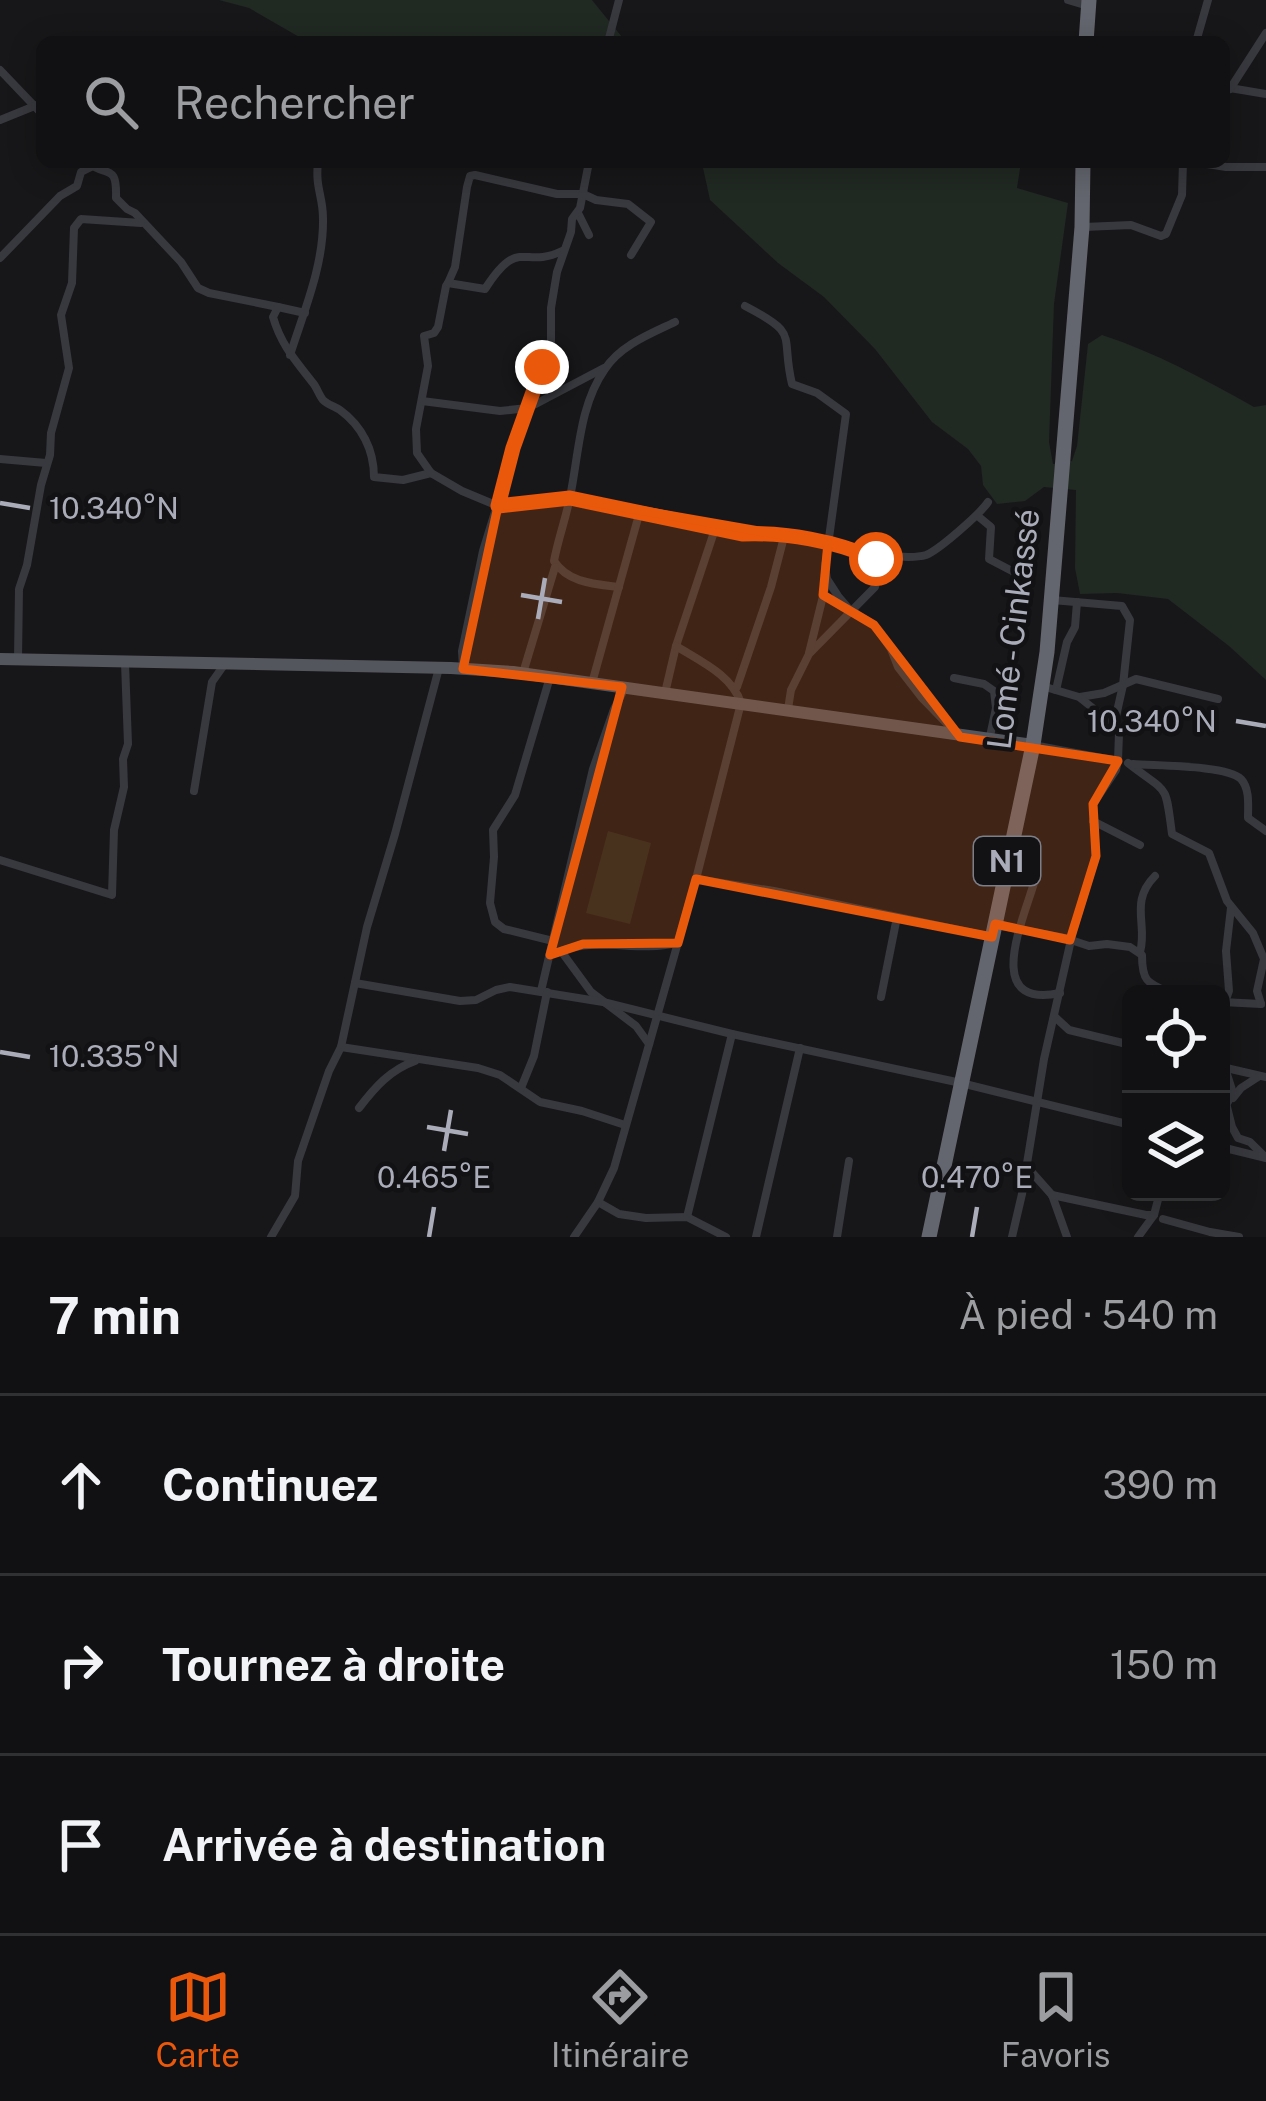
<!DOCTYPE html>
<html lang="fr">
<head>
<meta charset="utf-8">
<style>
  :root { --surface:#111113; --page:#1e1f21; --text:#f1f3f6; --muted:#9c9da0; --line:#303133; --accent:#ea580c }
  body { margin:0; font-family:"Public Sans",sans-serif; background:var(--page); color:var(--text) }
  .controls { position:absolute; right:36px; bottom:36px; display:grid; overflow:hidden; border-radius:18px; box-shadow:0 6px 30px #0003 }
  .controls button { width:108px; height:108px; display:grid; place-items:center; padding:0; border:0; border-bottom:3px solid var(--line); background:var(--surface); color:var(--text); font:60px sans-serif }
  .stop { position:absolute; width:36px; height:36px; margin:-27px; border:9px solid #ea580c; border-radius:50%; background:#fff }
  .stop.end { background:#ea580c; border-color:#fff; box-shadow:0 3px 12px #0008 }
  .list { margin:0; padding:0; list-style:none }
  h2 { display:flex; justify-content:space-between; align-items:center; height:156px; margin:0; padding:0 48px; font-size:51px }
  h2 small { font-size:39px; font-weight:400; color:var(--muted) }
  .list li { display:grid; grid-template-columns:78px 1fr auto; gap:36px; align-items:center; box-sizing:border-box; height:180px; padding:0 48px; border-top:3px solid var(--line) }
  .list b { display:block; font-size:45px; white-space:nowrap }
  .list em { font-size:39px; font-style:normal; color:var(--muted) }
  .icon { flex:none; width:66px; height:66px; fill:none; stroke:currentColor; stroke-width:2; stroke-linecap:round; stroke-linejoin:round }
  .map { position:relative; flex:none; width:1266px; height:1237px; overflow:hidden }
  .search { position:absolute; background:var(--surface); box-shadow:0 6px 30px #0003; left:36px; right:36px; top:36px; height:132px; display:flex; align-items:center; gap:30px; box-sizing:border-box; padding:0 42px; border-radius:18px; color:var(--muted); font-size:45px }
  .sheet { height:696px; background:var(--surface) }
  nav { display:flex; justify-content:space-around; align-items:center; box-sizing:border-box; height:168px; border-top:3px solid var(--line); background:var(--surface); font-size:33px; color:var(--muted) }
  nav a { display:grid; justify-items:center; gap:6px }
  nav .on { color:var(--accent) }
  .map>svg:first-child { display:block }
  .green { fill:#212923 }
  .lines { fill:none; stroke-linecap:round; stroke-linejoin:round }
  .street { stroke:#38393e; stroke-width:8 }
  .primary { stroke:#54565d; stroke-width:12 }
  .highway { stroke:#64666f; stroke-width:15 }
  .route { stroke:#ea580c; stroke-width:15 }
  .marked { fill:#e8590c; fill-opacity:0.2; stroke:#e8590c; stroke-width:9; stroke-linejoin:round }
  .ticks { fill:none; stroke:#aaadb9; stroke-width:4.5 }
  .labels { text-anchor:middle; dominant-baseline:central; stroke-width:9; stroke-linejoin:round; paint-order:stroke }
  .shield { fill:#121214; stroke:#7c7e88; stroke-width:3 }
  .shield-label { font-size:30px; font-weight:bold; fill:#aaadb9 }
  .street-label { font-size:33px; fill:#aaadb9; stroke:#121214 }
  .ticks-label { font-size:30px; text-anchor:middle; fill:#aaadb9; stroke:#121214; stroke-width:9; stroke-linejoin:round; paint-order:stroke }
</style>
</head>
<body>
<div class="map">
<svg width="1266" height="1237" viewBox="0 0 1266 1237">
  <rect width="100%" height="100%" fill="#171719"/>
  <g class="green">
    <polygon points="219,0 592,0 626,42 308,42 249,8"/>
    <path d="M698 162H1021L1017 188 1068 203 1054 304 1049 442 1053 464 1072 461 1077 446 1088 344 1102 335C1157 353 1204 379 1254 407L1266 405V680L1229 646 1168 599 1117 593 1080 594 1075 568 1076 490 1044 487 1025 501 997 504 983 485 981 466 968 449 932 422 875 349 824 297 778 263 710 200 702 163Z"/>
    <polygon points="608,831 651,843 630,924 586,913"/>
  </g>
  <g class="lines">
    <g class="street">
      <polyline points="1068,0 1088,6"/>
      <polyline points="608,42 619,0"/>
      <polyline points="1196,42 1208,0"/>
      <polyline points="0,70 42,114"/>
      <polyline points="1224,87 1266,94"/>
      <polyline points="1230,89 1266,33"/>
      <polyline points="0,120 42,103"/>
      <path d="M86 162C108 178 117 163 116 198L127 209 135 213 181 262 198 288 209 293 278 307 273 317C281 345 296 361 313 383 317 388 319 395 323 400 328 405 334 406 340 410 362 426 374 450 374 477L403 480 431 473"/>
      <polyline points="1195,162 1226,167 1266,167"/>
      <polyline points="578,213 589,235"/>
      <polyline points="1084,227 1131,225 1161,236 1166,234 1182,195 1183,162"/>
      <path d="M562 251C522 270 520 235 485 289L448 283 446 286 438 327 434 333 424 336 428 366 416 429 417 453 431 473 462 491 498 506 570 498 742 534C786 532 832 543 873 558L878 573 875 587 809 654 791 690 788 709"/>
      <polyline points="0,258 60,196 77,186 81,172 91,167"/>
      <polyline points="448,283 455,267 467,187 470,176 475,175 557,194 583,194 596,200 628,204 651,222 631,255"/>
      <path d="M745 306C801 335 780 333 792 384L817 393 846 414 825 567 827 579 838 596 850 610 874 625 891 649 898 667 922 698 955 732"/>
      <polyline points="278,307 305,313"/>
      <path d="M290 355C304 311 324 265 323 218 323 196 315 188 318 162"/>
      <polyline points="422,401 500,411 528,408 604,368"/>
      <polyline points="0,459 46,463"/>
      <polyline points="979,517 991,527 989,559 1012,571"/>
      <path d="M875 557C891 554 910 560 926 555 939 550 981 513 988 502"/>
      <path d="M619 587C595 584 568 583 554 561 558 539 566 518 570 497 579 454 579 406 605 369 621 345 650 334 675 322"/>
      <polyline points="1052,600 1122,606 1130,620 1123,685 1114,725"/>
      <polyline points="809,653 827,580"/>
      <polyline points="18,659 19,589 27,565 41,485 50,455 51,433 69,368 61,315 72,283 74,228 81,219 141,223"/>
      <polyline points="463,667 462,651 483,551 533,388 551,347 551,308 557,272 571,232 572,219 580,208 589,162"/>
      <polyline points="523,673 555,567"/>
      <polyline points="550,677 515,795 493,830 494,857 490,903 495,922 504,929 553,941"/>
      <polyline points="954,678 984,684 994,691 996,708 989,741"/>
      <polyline points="592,683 640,511"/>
      <polyline points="737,687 771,587 784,537"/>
      <polyline points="1056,690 1067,642 1075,627 1077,602"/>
      <polyline points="665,693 676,646 715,529"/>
      <polyline points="1080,697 1104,693 1136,679 1218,699"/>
      <polyline points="1033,745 1118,761"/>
      <path d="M1128 763C1169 795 1165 781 1172 834L1209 853 1227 901 1253 933 1264 959 1257 991 1261 1004"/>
      <path d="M1133 764C1155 766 1227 765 1241 779 1250 789 1248 805 1248 818L1266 831"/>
      <polyline points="194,791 212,682 224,665"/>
      <polyline points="1093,821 1140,845"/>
      <polyline points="0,860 112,895 114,830 124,787 123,759 128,744 125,663"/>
      <polyline points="696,879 774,891 992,937"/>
      <path d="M1034 883C1022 923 983 1009 1060 993"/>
      <path d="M996 925 1065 938 1089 946 1107 944 1130 947 1142 955C1142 983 1148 983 1173 994"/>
      <polyline points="561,951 591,992 636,1026 649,1044"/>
      <path d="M561 951C601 936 637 953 676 943"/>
      <path d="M1140 952C1148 925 1129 902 1155 876"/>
      <polyline points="355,983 460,1001 476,1000 496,990 510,987 603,1002 732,1034 961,1083 1131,1125"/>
      <polyline points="541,991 593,769 614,709 625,688"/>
      <polyline points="881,997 897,917"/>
      <polyline points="1222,1002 1261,1004"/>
      <polyline points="1225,1002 1229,991 1226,951 1231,908"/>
      <polyline points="1055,1017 1069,1030 1131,1045"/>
      <polyline points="341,1047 478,1068 500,1075 540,1102 582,1111 625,1125"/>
      <polyline points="1222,1067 1266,1077"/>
      <polyline points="521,1088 534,1056 547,992"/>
      <polyline points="1233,1098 1241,1088 1258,1077"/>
      <polyline points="1227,1107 1232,1127 1238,1138 1250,1142 1266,1158"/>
      <path d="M359 1108C375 1087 390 1070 415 1061"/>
      <polyline points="1221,1114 1233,1093 1225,1068"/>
      <polyline points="1221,1147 1266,1158"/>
      <polyline points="1028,1168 1052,1195 1067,1237"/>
      <polyline points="1052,1195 1146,1215 1154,1215 1160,1192"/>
      <polyline points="598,1202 619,1214 646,1218 687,1217 726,1237"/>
      <polyline points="687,1217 732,1034"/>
      <polyline points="1163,1219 1210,1232 1239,1237"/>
      <polyline points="271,1237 295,1196 298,1161 329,1071 341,1047 367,927 395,834 439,668"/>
      <path d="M574 1237 598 1202 614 1168 696 879 741 703C732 675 700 661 676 646"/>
      <polyline points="756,1237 800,1048"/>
      <polyline points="837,1237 849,1161"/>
      <polyline points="1012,1237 1022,1194 1044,1059 1073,931 1096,856 1093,804 1116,770 1118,761 1119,733 1114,725 1079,697 1042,686"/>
      <polyline points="1138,1237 1154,1215"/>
    </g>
    <polyline class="primary" points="0,659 451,668 513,672 1033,745"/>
    <g class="highway">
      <polyline points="1086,42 1089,0"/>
      <polyline points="929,1237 1033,745 1047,652 1082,227 1083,162"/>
    </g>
  </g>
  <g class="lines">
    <path class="route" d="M542 367 513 448 498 506 570 498 742 534C786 532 835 541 876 559"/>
  </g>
  <path class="marked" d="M570 498 828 543 823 595 874 625 960 737 1118 761 1093 804 1096 856 1070 940 995 924 992 937 696 879 678 943 583 944 550 955 622 687 463 669 498 506Z"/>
  <path class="ticks" d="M0 503 30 508M521 595 562 602M538 619 545 578M1236 721 1266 726M0 1052 30 1057M427 1127 468 1134M444 1151 451 1110M429 1237 434 1207M972 1237 977 1207"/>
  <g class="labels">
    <rect class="shield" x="974" y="837" width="66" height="48" rx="9"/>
    <g class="shield-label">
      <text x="1007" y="861">N1</text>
    </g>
    <g class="street-label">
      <text transform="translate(1013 629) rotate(-83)">Lomé - Cinkassé</text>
    </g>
  </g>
  <g class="ticks-label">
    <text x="114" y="519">10.340°N</text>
    <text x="1152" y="732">10.340°N</text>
    <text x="114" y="1067">10.335°N</text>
    <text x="434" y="1188">0.465°E</text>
    <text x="977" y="1188">0.470°E</text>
  </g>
</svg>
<div class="controls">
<button><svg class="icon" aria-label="locate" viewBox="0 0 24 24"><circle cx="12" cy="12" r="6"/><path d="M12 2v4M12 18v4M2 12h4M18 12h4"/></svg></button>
<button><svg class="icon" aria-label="layers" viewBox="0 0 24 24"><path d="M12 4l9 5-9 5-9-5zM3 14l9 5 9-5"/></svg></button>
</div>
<div class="stop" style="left:876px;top:559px"></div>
<div class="stop end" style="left:542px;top:367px"></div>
<div class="search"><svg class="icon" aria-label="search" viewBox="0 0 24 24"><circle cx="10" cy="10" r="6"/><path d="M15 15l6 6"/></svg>Rechercher</div>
</div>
<section class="sheet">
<h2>7 min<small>À pied · 540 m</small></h2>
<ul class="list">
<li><svg class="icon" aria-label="ahead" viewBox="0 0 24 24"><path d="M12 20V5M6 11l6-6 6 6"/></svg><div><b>Continuez</b></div><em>390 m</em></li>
<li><svg class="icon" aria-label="right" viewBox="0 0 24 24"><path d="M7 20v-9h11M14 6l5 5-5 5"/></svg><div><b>Tournez à droite</b></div><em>150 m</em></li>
<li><svg class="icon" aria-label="arrive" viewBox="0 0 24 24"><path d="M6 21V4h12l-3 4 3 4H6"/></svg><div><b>Arrivée à destination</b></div></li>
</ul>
</section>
<nav>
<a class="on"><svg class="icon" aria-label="map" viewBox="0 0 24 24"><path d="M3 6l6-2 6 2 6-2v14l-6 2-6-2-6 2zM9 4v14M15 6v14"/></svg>Carte</a>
<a><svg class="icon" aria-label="directions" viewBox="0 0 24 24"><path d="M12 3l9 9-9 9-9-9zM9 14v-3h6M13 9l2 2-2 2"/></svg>Itinéraire</a>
<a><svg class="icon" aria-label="saved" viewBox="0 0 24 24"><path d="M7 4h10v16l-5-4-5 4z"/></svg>Favoris</a>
</nav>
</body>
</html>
